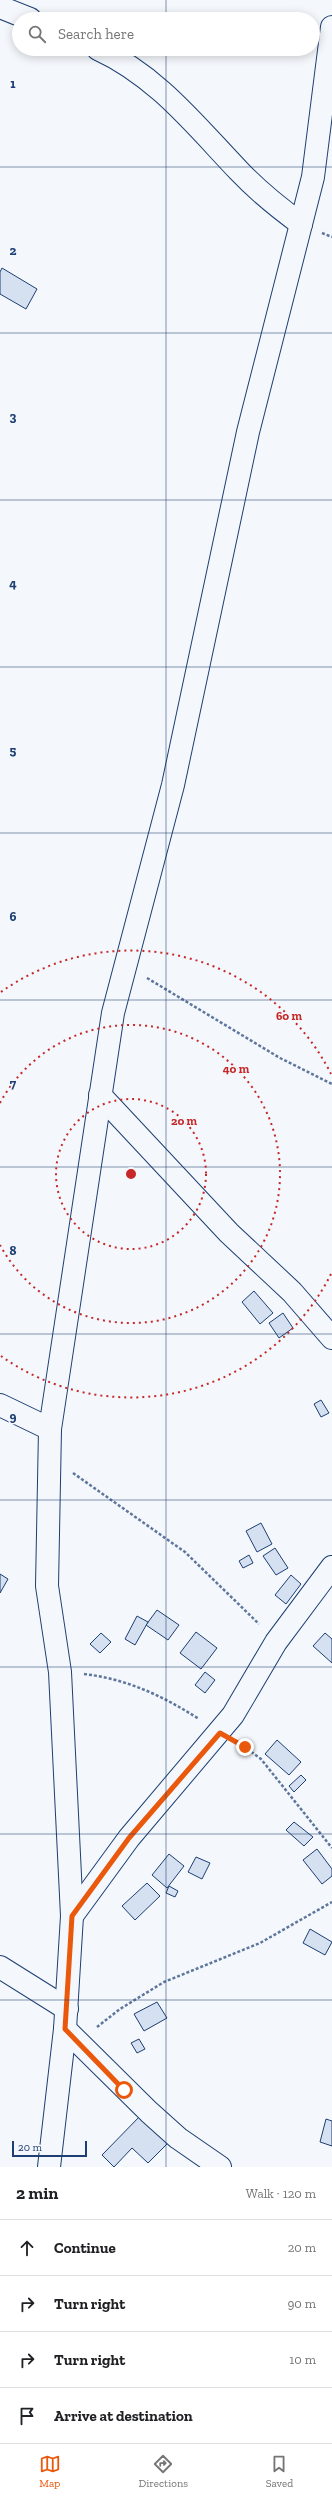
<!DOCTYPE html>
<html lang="en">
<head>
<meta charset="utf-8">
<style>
  :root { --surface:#fff; --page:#f2f2f2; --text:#202124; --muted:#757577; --line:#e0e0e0; --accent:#ea580c }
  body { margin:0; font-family:"Zilla Slab",serif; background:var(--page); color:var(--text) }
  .scale { position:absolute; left:12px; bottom:10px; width:75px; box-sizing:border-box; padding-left:4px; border:2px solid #1d3f73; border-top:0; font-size:11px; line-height:14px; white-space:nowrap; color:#1d3f73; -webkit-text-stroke:3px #f4f7fb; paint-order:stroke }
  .stop { position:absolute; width:12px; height:12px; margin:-9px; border:3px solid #ea580c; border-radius:50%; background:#fff }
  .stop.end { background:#ea580c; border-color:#fff; box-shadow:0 1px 4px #0008 }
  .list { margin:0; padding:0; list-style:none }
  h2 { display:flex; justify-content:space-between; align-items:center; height:52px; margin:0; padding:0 16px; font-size:17px }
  h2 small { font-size:13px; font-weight:400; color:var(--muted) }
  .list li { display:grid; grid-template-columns:26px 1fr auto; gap:12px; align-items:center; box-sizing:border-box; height:56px; padding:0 16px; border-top:1px solid var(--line) }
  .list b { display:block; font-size:15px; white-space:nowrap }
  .list em { font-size:13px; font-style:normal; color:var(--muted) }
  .icon { flex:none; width:22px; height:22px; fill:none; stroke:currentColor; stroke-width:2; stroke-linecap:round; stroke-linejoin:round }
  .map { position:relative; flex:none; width:332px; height:2167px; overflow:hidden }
  .search { position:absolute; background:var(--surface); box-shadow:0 2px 10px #0003; left:12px; right:12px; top:12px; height:44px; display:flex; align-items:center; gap:10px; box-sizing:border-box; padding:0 14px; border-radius:22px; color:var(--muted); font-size:15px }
  .sheet { height:276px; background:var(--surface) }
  nav { display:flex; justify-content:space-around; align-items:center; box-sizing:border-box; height:56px; border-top:1px solid var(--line); background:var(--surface); font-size:11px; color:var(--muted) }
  nav a { display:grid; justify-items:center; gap:2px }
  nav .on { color:var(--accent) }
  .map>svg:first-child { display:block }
  .building { fill:#d5e0f0; stroke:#1d3f73 }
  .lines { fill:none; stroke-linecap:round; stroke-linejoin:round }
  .street-casing { stroke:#1d3f73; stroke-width:24 }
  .path { stroke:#5e769c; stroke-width:2.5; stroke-dasharray:3 2; stroke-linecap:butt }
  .street { stroke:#f4f7fb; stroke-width:22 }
  .route { stroke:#ea580c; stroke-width:5 }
  .grid { fill:none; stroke:#1d3f73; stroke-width:1; stroke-opacity:0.55 }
  .ring { fill:none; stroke:#c62828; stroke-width:2; stroke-dasharray:2 4 }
  .grid-label { font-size:13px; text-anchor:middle; font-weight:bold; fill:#1d3f73; stroke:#f4f7fb; stroke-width:3; stroke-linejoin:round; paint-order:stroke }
  .centre { fill:#c62828; stroke:#f4f7fb; stroke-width:2 }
  .ring-label { font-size:12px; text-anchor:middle; font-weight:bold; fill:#c62828; stroke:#f4f7fb; stroke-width:3; stroke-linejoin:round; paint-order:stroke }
</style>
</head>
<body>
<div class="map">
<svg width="332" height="2167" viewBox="0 0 332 2167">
  <rect width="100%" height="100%" fill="#f4f7fb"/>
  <g class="building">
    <polygon points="2,268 37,289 26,309 0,294 0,272"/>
    <polygon points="254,1291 273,1313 260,1324 242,1302"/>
    <polygon points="283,1313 293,1328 279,1338 269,1323"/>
    <polygon points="321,1400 329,1413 321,1417 314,1404"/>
    <polygon points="261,1523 272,1544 257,1552 246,1531"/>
    <polygon points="275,1548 288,1568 276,1575 263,1556"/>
    <polygon points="249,1555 253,1563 243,1568 239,1561"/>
    <polygon points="0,1574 8,1579 0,1593"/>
    <polygon points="291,1575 301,1584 286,1604 275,1595"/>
    <polygon points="157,1610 179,1625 168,1640 146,1625"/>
    <polygon points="137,1616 148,1622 135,1645 125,1639"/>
    <polygon points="196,1632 217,1648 201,1669 180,1653"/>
    <polygon points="101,1633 111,1642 100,1653 90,1644"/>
    <polygon points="325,1633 332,1639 332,1663 313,1646"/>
    <polygon points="205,1672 215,1680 205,1693 195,1685"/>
    <polygon points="277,1740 301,1762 289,1775 265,1754"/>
    <polygon points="301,1775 306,1780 294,1792 289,1786"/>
    <polygon points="294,1822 313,1837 304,1846 286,1830"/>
    <polygon points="317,1849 332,1869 332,1876 322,1884 303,1860"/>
    <polygon points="169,1854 184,1866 167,1888 152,1875"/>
    <polygon points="196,1857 210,1863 202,1879 188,1872"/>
    <polygon points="147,1883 160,1896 135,1920 122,1906"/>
    <polygon points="169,1886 178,1891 175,1897 166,1893"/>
    <polygon points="310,1929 332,1942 325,1955 303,1943"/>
    <polygon points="157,2002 167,2018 144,2031 134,2014"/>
    <polygon points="139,2039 145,2049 137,2053 131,2043"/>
    <polygon points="142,2114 170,2141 148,2163 132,2148 114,2167 102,2155"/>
    <polygon points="326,2119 332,2121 332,2146 320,2142"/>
  </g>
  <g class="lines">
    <defs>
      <g id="street">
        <polyline points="0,7 30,19"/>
        <path d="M98 49C157 76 195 125 239 171 258 191 279 208 301 224"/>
        <polyline points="100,1095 229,1233 292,1292 332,1338"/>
        <polyline points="0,1405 50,1429"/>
        <polyline points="72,1916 129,1838 233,1715 276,1642 332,1567"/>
        <polyline points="0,1967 67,2009"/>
        <polyline points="65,2029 149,2112 178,2138 220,2167"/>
        <polyline points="49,2167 65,2029 72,1916 60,1672 47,1586 50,1429 113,1013 173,785 248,432 313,177 332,27"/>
      </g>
    </defs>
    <use href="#street" class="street-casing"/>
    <g class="path">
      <polyline points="322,233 332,237"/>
      <polyline points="147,978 280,1058 332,1084"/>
      <polyline points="73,1473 185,1552 259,1624"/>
      <path d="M84 1674C127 1679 163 1696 199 1719"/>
      <polyline points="239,1743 261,1759 332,1848"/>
      <polyline points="97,2027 120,2009 164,1982 260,1943 332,1902"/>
    </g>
    <use href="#street" class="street"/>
  </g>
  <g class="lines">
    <polyline class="route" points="124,2090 65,2029 72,1916 129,1838 220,1733 245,1747"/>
  </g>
  <path class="grid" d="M166 0V19M166 49V2167M0 167H332M0 333H332M0 500H332M0 667H332M0 833H332M0 1000H332M0 1167H332M0 1334H332M0 1500H332M0 1667H332M0 1834H332M0 2000H332"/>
  <g class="ring">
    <circle cx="131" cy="1174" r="75"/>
    <path d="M0 1103A149 149 0 1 1 0 1245"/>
    <path d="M331 1274A224 224 0 0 1 1 1356M1 992A224 224 0 0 1 331 1074"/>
  </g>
  <g class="grid-label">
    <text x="13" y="88">1</text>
    <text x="13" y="255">2</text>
    <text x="13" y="421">3</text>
    <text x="13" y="588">4</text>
    <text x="13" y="755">5</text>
    <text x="13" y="921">6</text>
    <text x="13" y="1088">7</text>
    <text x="13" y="1255">8</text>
    <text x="13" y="1421">9</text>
  </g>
  <circle cx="131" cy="1174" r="6" class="centre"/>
  <g class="ring-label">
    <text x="289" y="1020">60 m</text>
    <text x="236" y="1073">40 m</text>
    <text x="184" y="1125">20 m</text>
  </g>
</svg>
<div class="scale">20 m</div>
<div class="stop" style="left:124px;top:2090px"></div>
<div class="stop end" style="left:245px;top:1747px"></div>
<div class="search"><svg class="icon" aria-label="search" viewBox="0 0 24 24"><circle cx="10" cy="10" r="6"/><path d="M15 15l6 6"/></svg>Search here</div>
</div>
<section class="sheet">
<h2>2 min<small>Walk · 120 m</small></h2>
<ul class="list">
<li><svg class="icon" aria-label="ahead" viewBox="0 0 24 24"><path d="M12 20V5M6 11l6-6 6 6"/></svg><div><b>Continue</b></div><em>20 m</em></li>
<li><svg class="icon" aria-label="right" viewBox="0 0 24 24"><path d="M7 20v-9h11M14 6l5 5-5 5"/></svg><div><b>Turn right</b></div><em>90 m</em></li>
<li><svg class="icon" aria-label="right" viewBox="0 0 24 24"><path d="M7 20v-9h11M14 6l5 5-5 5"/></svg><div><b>Turn right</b></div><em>10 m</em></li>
<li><svg class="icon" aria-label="arrive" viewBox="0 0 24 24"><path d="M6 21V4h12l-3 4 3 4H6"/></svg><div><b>Arrive at destination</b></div></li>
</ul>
</section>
<nav>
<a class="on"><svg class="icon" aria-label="map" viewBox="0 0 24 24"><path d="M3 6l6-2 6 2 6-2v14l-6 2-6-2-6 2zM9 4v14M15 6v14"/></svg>Map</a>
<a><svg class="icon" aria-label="directions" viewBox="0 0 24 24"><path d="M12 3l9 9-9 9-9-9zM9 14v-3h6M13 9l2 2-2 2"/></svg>Directions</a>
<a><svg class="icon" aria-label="saved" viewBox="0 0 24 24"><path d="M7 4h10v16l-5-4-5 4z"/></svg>Saved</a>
</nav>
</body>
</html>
